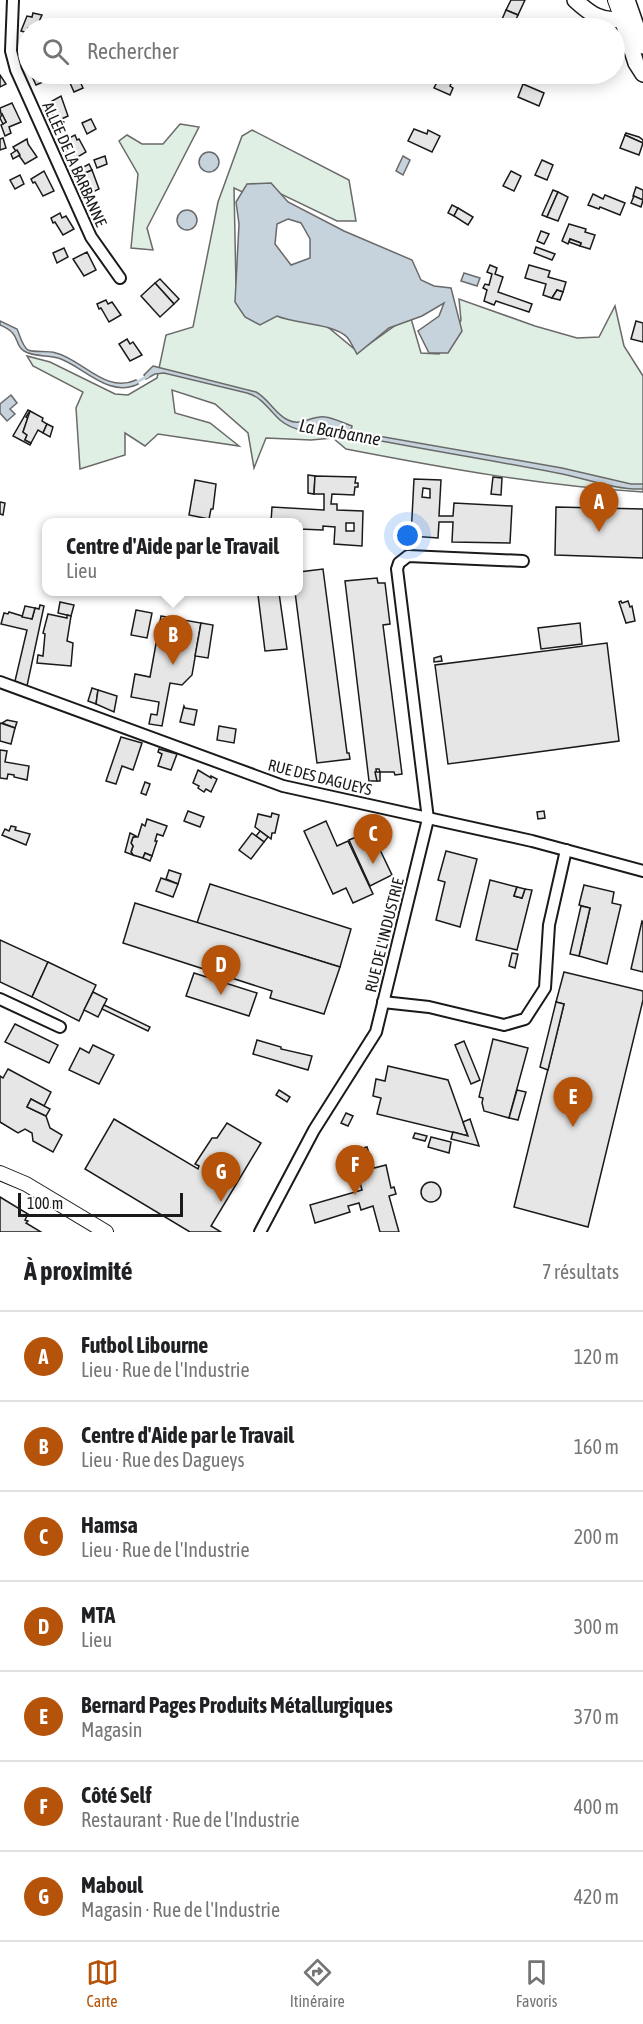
<!DOCTYPE html>
<html lang="fr">
<head>
<meta charset="utf-8">
<style>
  :root { --surface:#fff; --page:#f6f6f6; --text:#202124; --muted:#757577; --line:#e0e0e0; --accent:#b45309 }
  body { margin:0; font-family:"Asap Condensed",sans-serif; background:var(--page); color:var(--text) }
  .scale { position:absolute; left:18px; bottom:15px; width:165px; box-sizing:border-box; padding-left:6px; border:3px solid #1a1a1a; border-top:0; font-size:16px; line-height:21px; white-space:nowrap; color:#1a1a1a; -webkit-text-stroke:4px #fff; paint-order:stroke }
  .you { position:absolute; left:408px; top:536px; width:21px; height:21px; margin:-15px; border:4px solid #fff; border-radius:50%; background:#1a73e8; box-shadow:0 0 0 9px #1a73e833 }
  .badge { display:grid; place-items:center; width:39px; height:39px; border-radius:50%; background:var(--accent); color:#fff; font-size:20px; font-weight:700 }
  .pin { position:absolute; translate:-50% -50px; filter:drop-shadow(0 2px 3px #0008) }
  .pin::after { content:''; position:absolute; top:32px; width:21px; height:18px; background:inherit; clip-path:polygon(0 0,100% 0,50% 100%) }
  .popup { position:absolute; left:42px; top:518px; width:261px; height:78px; box-sizing:border-box; display:grid; place-content:center; border-radius:12px; background:var(--surface); filter:drop-shadow(0 2px 4px #0005); font-size:20px; white-space:nowrap; color:var(--muted) }
  .popup b { font-size:22px; color:var(--text) }
  .popup::after { content:''; position:absolute; left:50%; top:100%; margin-left:-12px; border:12px solid transparent; border-top-color:var(--surface) }
  .list { margin:0; padding:0; list-style:none }
  h2 { display:flex; justify-content:space-between; align-items:center; height:78px; margin:0; padding:0 24px; font-size:26px }
  h2 small { font-size:20px; font-weight:400; color:var(--muted) }
  .list li { display:grid; grid-template-columns:39px 1fr auto; gap:18px; align-items:center; box-sizing:border-box; height:90px; padding:0 24px; border-top:2px solid var(--line) }
  .list b { display:block; font-size:22px; white-space:nowrap }
  .list p { margin:0; font-size:20px; white-space:nowrap; color:var(--muted) }
  .list em { font-size:20px; font-style:normal; color:var(--muted) }
  .icon { flex:none; width:33px; height:33px; fill:none; stroke:currentColor; stroke-width:2; stroke-linecap:round; stroke-linejoin:round }
  .map { position:relative; flex:none; width:643px; height:1232px; overflow:hidden }
  .search { position:absolute; background:var(--surface); box-shadow:0 3px 15px #0003; left:18px; right:18px; top:18px; height:66px; display:flex; align-items:center; gap:15px; box-sizing:border-box; padding:0 21px; border-radius:33px; color:var(--muted); font-size:22px }
  .sheet { height:708px; background:var(--surface) }
  nav { display:flex; justify-content:space-around; align-items:center; box-sizing:border-box; height:84px; border-top:2px solid var(--line); background:var(--surface); font-size:16px; color:var(--muted) }
  nav a { display:grid; justify-items:center; gap:3px }
  nav .on { color:var(--accent) }
  .map>svg:first-child { display:block }
  .green { fill:#e0efe3; stroke:#6a6a6a; stroke-width:1.5 }
  .water { fill:#c6d2dc; stroke:#6a6a6a; stroke-width:1.5; fill-rule:evenodd }
  .lines { fill:none; stroke-linecap:round; stroke-linejoin:round }
  .stream { stroke:#c6d2dc; stroke-width:3 }
  .building { fill:#e6e6e6; stroke:#1a1a1a; stroke-width:1.5; fill-rule:evenodd }
  .minor-casing { stroke:#1a1a1a; stroke-width:14 }
  .secondary-casing { stroke:#1a1a1a; stroke-width:16 }
  .primary-casing { stroke:#1a1a1a; stroke-width:18 }
  .minor { stroke:#fff; stroke-width:10 }
  .secondary { stroke:#fff; stroke-width:14 }
  .primary { stroke:#fff; stroke-width:15 }
  .labels { text-anchor:middle; dominant-baseline:central; stroke-width:4.5; stroke-linejoin:round; paint-order:stroke }
  .street-label { font-size:16px; fill:#1a1a1a; stroke:#fff }
  .water-label { font-size:18px; font-style:italic; fill:#1a1a1a; stroke:#fff }
</style>
</head>
<body>
<div class="map">
<svg width="643" height="1232" viewBox="0 0 643 1232">
  <rect width="100%" height="100%" fill="#fff"/>
  <g class="green">
    <polygon points="180,124 199,127 147,228 153,250 131,248 138,174 119,141 127,135 142,144 163,144"/>
    <path d="M252 130 349 180 356 221H337L277 192 262 201 234 188 236 285 312 314 358 352 410 315 421 353 439 354 453 335 461 320 459 299 535 326 577 338 599 337 615 306 624 346 643 376V492C543 486 444 468 346 449L333 438 311 440 266 438 254 468 248 433 215 404 172 390 175 413 210 423 239 446 158 434 145 446 125 433V455L80 469 76 408 83 392 33 366 27 356 50 362 115 394 128 395 157 378 166 335 193 327 218 202 242 136Z"/>
  </g>
  <g class="water">
    <circle cx="209" cy="162" r="10"/>
    <polygon points="403,156 410,160 403,175 396,171"/>
    <path d="M271 183 288 202 344 231 412 260 421 280 434 286 451 288 462 331 448 353H429L418 331 439 316 444 303 422 316 389 328 357 354C354 349 351 342 347 337 332 323 295 324 277 316L260 325 245 317 235 302 239 224 236 202 247 184ZM288 219 301 223 310 239V258L291 265 275 244 277 224Z"/>
    <circle cx="187" cy="220" r="10"/>
    <polygon points="464,273 480,278 477,286 461,281"/>
    <path d="M0 321 17 329C20 335 22 346 28 350 36 353 47 350 56 353 83 360 106 394 136 380L138 384C110 398 86 369 61 359 50 354 35 358 24 351 13 344 22 334 0 325Z"/>
    <path d="M153 366 256 392C269 399 275 414 288 420 301 427 312 415 325 417 334 418 343 423 352 426L351 431 360 432V435L343 431 341 434C322 433 296 434 280 420 269 410 262 397 247 393L164 373 155 374 146 379 144 375Z"/>
    <polygon points="11,395 17,403 10,409 15,414 7,421 0,413 0,404"/>
    <path d="M361 433 562 468 631 484H643V489C614 490 585 478 557 473 491 460 426 450 361 437Z"/>
  </g>
  <g class="lines">
    <polyline class="stream" points="135,383 148,376"/>
  </g>
  <g class="building">
    <polygon points="511,0 525,0 518,15 506,10"/>
    <polygon points="506,10 518,15 512,28 500,24"/>
    <polygon points="33,13 42,15 36,28 28,28 28,33 21,31 27,16 32,17"/>
    <polygon points="31,74 46,74 50,79 36,85"/>
    <polygon points="441,74 456,74 450,86 453,88 450,95 434,88"/>
    <polygon points="483,74 506,74 502,82"/>
    <polygon points="0,75 6,84 0,87"/>
    <polygon points="79,79 83,88 74,92 70,83"/>
    <polygon points="523,84 544,93 539,106 518,97"/>
    <polygon points="61,96 68,116 55,122 50,107 54,105 52,101"/>
    <polygon points="12,103 21,122 9,127 11,133 5,136 1,125 6,122 2,114 1,114 0,108"/>
    <polygon points="2,114 6,122 3,124 0,118"/>
    <polygon points="91,119 96,129 87,134 82,123"/>
    <polygon points="414,129 427,134 428,130 440,136 432,152 408,141"/>
    <polygon points="626,133 639,137 643,140 643,143 625,135"/>
    <polygon points="75,135 77,140 79,139 86,152 71,161 61,142"/>
    <polygon points="625,135 643,143 639,155 620,148"/>
    <polygon points="3,138 6,148 0,150 0,139"/>
    <polygon points="27,139 28,144 37,157 25,164 13,147"/>
    <polygon points="17,150 20,155 13,159 11,154"/>
    <polygon points="105,156 107,164 97,168 94,160"/>
    <polygon points="542,160 553,165 547,180 535,175"/>
    <polygon points="89,164 92,170 83,174 80,169"/>
    <polygon points="92,170 99,189 87,195 82,181 85,179 83,174"/>
    <polygon points="44,171 54,191 43,196 35,182 33,183 31,179"/>
    <polygon points="511,171 521,176 514,191 503,186"/>
    <polygon points="20,175 24,184 15,189 10,180"/>
    <polygon points="636,187 643,190 643,200 633,196"/>
    <polygon points="553,190 558,192 547,217 542,215"/>
    <polygon points="558,192 568,197 558,221 547,217"/>
    <polygon points="593,194 603,199 605,195 625,203 620,215 600,207 599,209 588,205"/>
    <polygon points="634,196 643,200 641,207 631,203"/>
    <polygon points="452,205 458,208 454,216 448,213"/>
    <polygon points="458,208 473,217 468,225 454,216"/>
    <polygon points="60,213 62,218 66,216 74,229 63,235 55,222 53,223 51,218"/>
    <polygon points="569,224 586,229 585,232 595,235 590,249 580,246 581,243 570,239 568,244 562,241"/>
    <polygon points="541,231 549,234 544,244 537,241"/>
    <polygon points="570,239 581,243 580,246 569,242"/>
    <polygon points="536,247 555,254 552,260 534,253"/>
    <polygon points="64,248 68,257 57,263 53,253"/>
    <polygon points="87,252 96,270 84,276 73,259"/>
    <polygon points="490,265 497,268 495,274 503,277 498,292 532,304 529,312 496,301 494,305 484,301 487,290 483,288 485,284 489,285 492,274 487,272"/>
    <polygon points="529,265 550,271 548,277 566,282 563,292 557,290 552,298 543,295 546,284 525,278"/>
    <polygon points="160,279 179,299 174,304 155,283"/>
    <polygon points="155,283 174,304 160,317 141,296"/>
    <polygon points="557,290 563,292 560,300 552,298"/>
    <polygon points="106,300 108,304 112,302 121,315 109,322 101,308 99,309 97,304"/>
    <polygon points="636,321 643,323 643,342 631,339"/>
    <polygon points="127,339 130,344 133,342 142,355 130,361 119,344"/>
    <polygon points="28,410 30,411 26,417 28,418 23,432 27,435 25,440 31,443 30,445 13,436"/>
    <polygon points="30,411 43,418 42,421 47,424 43,433 38,430 31,443 25,440 27,435 23,432"/>
    <polygon points="47,424 53,427 50,437 43,433"/>
    <polygon points="308,475 315,476 314,494 308,493"/>
    <path d="M315 476 356 477 355 483H358V487H355L354 495 332 494 331 504H337V510L363 511 362 546 334 544 335 527 323 526V530L299 529V522H271L272 507 324 510V494H314ZM346 523H354V531H346Z"/>
    <polygon points="493,477 502,478 501,495 491,494"/>
    <path d="M414 479 441 480 439 516H453L454 503 512 506 510 543 452 542 453 522H439L438 538 411 536ZM423 488 430 489V498L422 497Z"/>
    <polygon points="195,480 216,484 213,509 211,509 209,519 189,515"/>
    <polygon points="0,502 5,503 3,515 0,514"/>
    <polygon points="556,507 643,509 643,558 555,555"/>
    <polygon points="323,569 347,753 349,753 350,759 317,763 295,592 299,592 299,572"/>
    <polygon points="377,578 378,583 385,583 390,624 383,625 402,774 395,775 394,772 380,772 379,769 376,769 377,781 369,781 345,581"/>
    <polygon points="279,593 287,649 265,651 258,595"/>
    <polygon points="621,601 622,603 628,601 630,607 632,606 635,621 626,623 619,602"/>
    <polygon points="60,602 74,605 71,616 58,613"/>
    <polygon points="40,605 44,606 27,686 15,681 27,630 1,624 4,613 8,614 9,612 32,619 35,608 39,609"/>
    <polygon points="25,606 35,608 32,619 22,617"/>
    <polygon points="136,610 152,613 147,638 131,635"/>
    <polygon points="48,614 67,618 67,615 71,616 67,641 73,643 71,666 37,663 38,655 43,656 45,634 43,633"/>
    <polygon points="161,616 201,623 192,675 182,685 170,683 162,726 149,724 151,714 157,715 159,702 131,697 135,674 150,677"/>
    <polygon points="201,623 213,625 208,658 195,656"/>
    <polygon points="580,623 582,644 541,649 538,628"/>
    <polygon points="607,643 619,741 448,764 435,665"/>
    <polygon points="441,656 442,661 434,662 434,658"/>
    <polygon points="92,688 98,690 96,704 88,701"/>
    <polygon points="98,690 117,696 114,712 96,704"/>
    <polygon points="184,706 185,708 197,710 194,725 180,722"/>
    <polygon points="7,720 17,722 15,728 2,723"/>
    <polygon points="0,723 15,728 11,744 0,741"/>
    <polygon points="219,726 236,729 234,743 217,740"/>
    <polygon points="121,737 142,743 133,770 122,766 116,784 106,781"/>
    <polygon points="159,749 177,754 171,770 158,766 162,754 158,752"/>
    <polygon points="0,750 7,751 5,762 29,766 27,780 14,777 14,775 8,774 7,779 0,778"/>
    <polygon points="198,770 211,778 211,776 217,779 211,792 206,789 204,792 198,788 199,786 193,783"/>
    <polygon points="375,772 380,772 380,781 377,781"/>
    <polygon points="145,782 150,784 146,795 141,793"/>
    <polygon points="188,811 204,817 200,827 184,821"/>
    <polygon points="544,811 545,818 538,819 537,812"/>
    <polygon points="272,813 279,815 275,833 272,833 271,839 255,827 258,814 271,817"/>
    <polygon points="147,819 167,826 163,836 157,834 155,841 157,841 152,856 145,853 143,858 133,855 131,852 133,846 131,843 133,837 138,837 142,824 145,826"/>
    <polygon points="326,821 337,846 348,841 373,894 353,903 346,888 333,894 304,831"/>
    <polygon points="11,826 16,827 15,830 30,834 26,845 2,835 5,829 9,831"/>
    <polygon points="260,831 268,837 264,842 256,836"/>
    <polygon points="371,831 392,875 370,886 349,840"/>
    <polygon points="130,833 136,836 133,837 131,843 133,846 131,852 133,855 125,852"/>
    <polygon points="252,833 264,842 251,859 239,850"/>
    <polygon points="446,851 477,859 460,927 436,920 445,882 438,880"/>
    <polygon points="145,853 152,856 150,861 143,858"/>
    <polygon points="169,870 181,874 178,884 166,879"/>
    <polygon points="161,878 178,884 173,897 156,891"/>
    <polygon points="490,880 517,887 514,896 522,898 525,889 532,890 517,950 476,940"/>
    <polygon points="210,884 351,929 340,967 197,923"/>
    <polygon points="584,885 614,892 612,903 621,905 607,964 579,956 590,908 579,905"/>
    <polygon points="517,887 525,889 522,898 514,896"/>
    <polygon points="135,903 340,967 324,1014 270,998 272,991 123,943"/>
    <polygon points="581,906 590,908 579,956 570,954"/>
    <polygon points="642,921 643,922 643,972 631,969"/>
    <polygon points="0,940 48,962 32,997 0,982"/>
    <polygon points="378,947 385,949 384,954 377,952"/>
    <polygon points="512,953 518,954 515,968 509,966"/>
    <polygon points="48,962 96,985 79,1021 32,997"/>
    <polygon points="564,972 643,991 643,1000 588,1227 514,1207 564,1004 556,1002"/>
    <polygon points="194,973 257,993 249,1016 186,996"/>
    <polygon points="93,992 107,999 98,1017 84,1010"/>
    <polygon points="556,1002 564,1004 548,1070 540,1067"/>
    <polygon points="104,1005 150,1027 148,1031 102,1009"/>
    <polygon points="15,1024 58,1045 49,1063 5,1042"/>
    <polygon points="493,1039 528,1048 509,1118 484,1111 482,1103 483,1098 479,1097"/>
    <polygon points="257,1040 281,1047 281,1049 312,1056 308,1070 253,1054"/>
    <polygon points="464,1041 480,1080 471,1084 455,1045"/>
    <polygon points="93,1045 114,1055 99,1084 69,1070 80,1048 89,1053"/>
    <polygon points="388,1066 448,1080 468,1136 377,1114 381,1098 373,1096 376,1079 385,1081"/>
    <polygon points="8,1069 51,1092 44,1106 31,1099 27,1107 46,1116 50,1128 62,1135 53,1152 33,1141 32,1133 25,1129 18,1133 0,1122 0,1076 3,1078"/>
    <polygon points="279,1090 290,1097 287,1102 276,1095"/>
    <polygon points="517,1090 526,1092 518,1120 509,1118"/>
    <polygon points="31,1099 50,1109 46,1116 27,1107"/>
    <polygon points="346,1113 353,1116 348,1126 341,1123"/>
    <polygon points="114,1119 198,1169 199,1166 195,1164 212,1138 217,1138 227,1123 261,1143 211,1226 221,1232 190,1232 85,1169"/>
    <polygon points="470,1119 479,1146 451,1139 453,1132 468,1136 463,1122"/>
    <polygon points="415,1133 427,1136 425,1141 413,1138"/>
    <polygon points="431,1137 451,1142 449,1153 428,1147"/>
    <polygon points="367,1147 374,1168 386,1165 391,1188 394,1187 396,1194 389,1196 399,1232 380,1232 373,1206 361,1210 359,1203 348,1206 350,1212 315,1223 310,1205 362,1190 351,1151"/>
    <circle cx="431" cy="1192" r="10"/>
    <polygon points="0,1197 28,1214 25,1220 28,1221 26,1223 41,1232 0,1232"/>
  </g>
  <g class="lines">
    <defs>
      <g id="minor">
        <polyline points="13,0 11,51 16,70 91,237 120,278"/>
        <polyline points="0,682 283,786 532,841 643,871"/>
        <polyline points="0,999 60,1027"/>
        <polyline points="383,1002 429,1007 504,1025 525,1019 545,988 549,925 566,850"/>
        <polyline points="260,1232 314,1130 376,1032 428,819 397,569 399,563 408,556 523,561"/>
      </g>
      <g id="secondary">
        <polyline points="615,0 622,19 632,17"/>
        <polyline points="0,1173 26,1184 106,1232"/>
      </g>
      <g id="primary">
        <path d="M575 0C589 13 602 23 622 19L636 63 643 74"/>
        <polyline points="627,0 643,46"/>
      </g>
    </defs>
    <use href="#minor" class="minor-casing"/>
    <use href="#secondary" class="secondary-casing"/>
    <use href="#primary" class="primary-casing"/>
    <use href="#minor" class="minor"/>
    <use href="#secondary" class="secondary"/>
    <use href="#primary" class="primary"/>
  </g>
  <g class="labels">
    <g class="street-label">
      <text transform="translate(75 164) rotate(66)">ALLÉE DE LA BARBANNE</text>
      <text transform="translate(320 777) rotate(14)">RUE DES DAGUEYS</text>
      <text transform="translate(384 935) rotate(-76)">RUE DE L'INDUSTRIE</text>
    </g>
    <g class="water-label">
      <text transform="translate(340 432) rotate(10)">La Barbanne</text>
    </g>
  </g>
</svg>
<div class="scale">100 m</div>
<div class="you"></div>
<div class="pin badge" style="left:599px;top:532px">A</div>
<div class="pin badge" style="left:173px;top:665px">B</div>
<div class="popup"><b>Centre d'Aide par le Travail</b>Lieu</div>
<div class="pin badge" style="left:373px;top:864px">C</div>
<div class="pin badge" style="left:221px;top:995px">D</div>
<div class="pin badge" style="left:573px;top:1127px">E</div>
<div class="pin badge" style="left:355px;top:1195px">F</div>
<div class="pin badge" style="left:221px;top:1202px">G</div>
<div class="search"><svg class="icon" aria-label="search" viewBox="0 0 24 24"><circle cx="10" cy="10" r="6"/><path d="M15 15l6 6"/></svg>Rechercher</div>
</div>
<section class="sheet">
<h2>À proximité<small>7 résultats</small></h2>
<ul class="list">
<li><span class="badge">A</span><div><b>Futbol Libourne</b><p>Lieu · Rue de l'Industrie</p></div><em>120 m</em></li>
<li><span class="badge">B</span><div><b>Centre d'Aide par le Travail</b><p>Lieu · Rue des Dagueys</p></div><em>160 m</em></li>
<li><span class="badge">C</span><div><b>Hamsa</b><p>Lieu · Rue de l'Industrie</p></div><em>200 m</em></li>
<li><span class="badge">D</span><div><b>MTA</b><p>Lieu</p></div><em>300 m</em></li>
<li><span class="badge">E</span><div><b>Bernard Pages Produits Métallurgiques</b><p>Magasin</p></div><em>370 m</em></li>
<li><span class="badge">F</span><div><b>Côté Self</b><p>Restaurant · Rue de l'Industrie</p></div><em>400 m</em></li>
<li><span class="badge">G</span><div><b>Maboul</b><p>Magasin · Rue de l'Industrie</p></div><em>420 m</em></li>
</ul>
</section>
<nav>
<a class="on"><svg class="icon" aria-label="map" viewBox="0 0 24 24"><path d="M3 6l6-2 6 2 6-2v14l-6 2-6-2-6 2zM9 4v14M15 6v14"/></svg>Carte</a>
<a><svg class="icon" aria-label="directions" viewBox="0 0 24 24"><path d="M12 3l9 9-9 9-9-9zM9 14v-3h6M13 9l2 2-2 2"/></svg>Itinéraire</a>
<a><svg class="icon" aria-label="saved" viewBox="0 0 24 24"><path d="M7 4h10v16l-5-4-5 4z"/></svg>Favoris</a>
</nav>
</body>
</html>
